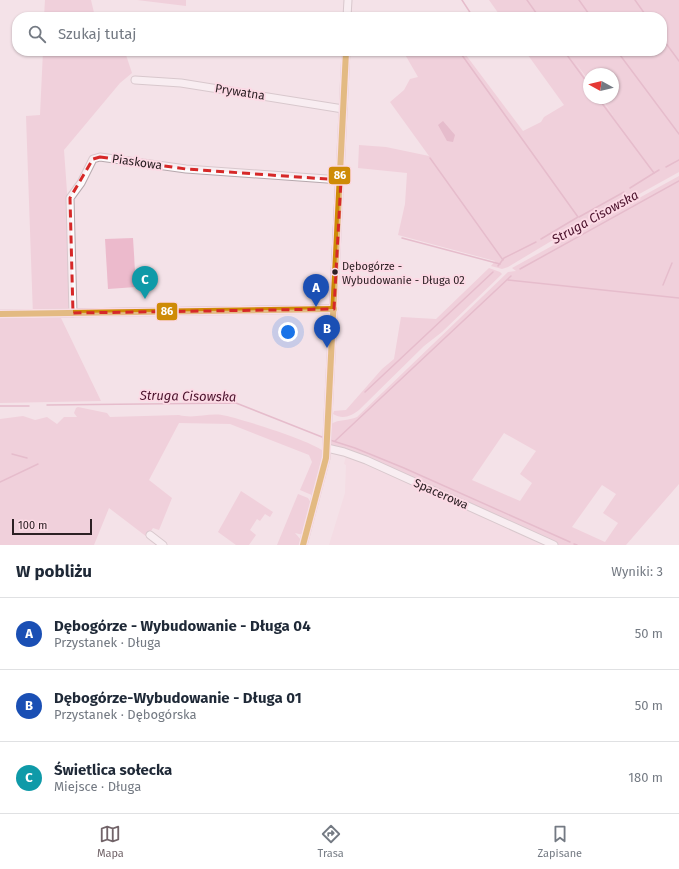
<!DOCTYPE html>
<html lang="pl">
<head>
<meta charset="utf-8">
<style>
  :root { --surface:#fff; --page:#f6f6f7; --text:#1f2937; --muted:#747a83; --line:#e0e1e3; --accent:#726469 }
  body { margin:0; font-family:"Fira Sans",sans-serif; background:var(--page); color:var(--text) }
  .compass { position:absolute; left:583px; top:68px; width:36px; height:36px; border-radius:50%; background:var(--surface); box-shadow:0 1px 3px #0004; rotate:278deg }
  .scale { position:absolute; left:12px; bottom:10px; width:80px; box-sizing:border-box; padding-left:4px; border:2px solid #2c2024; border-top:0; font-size:11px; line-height:14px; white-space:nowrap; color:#2c2024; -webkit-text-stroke:3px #fcdae5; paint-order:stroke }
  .you { position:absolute; left:288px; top:332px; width:14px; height:14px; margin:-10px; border:3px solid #fff; border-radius:50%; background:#1a73e8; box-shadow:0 0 0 6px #1a73e833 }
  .badge { display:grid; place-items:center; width:26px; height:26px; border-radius:50%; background:var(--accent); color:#fff; font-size:13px; font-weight:700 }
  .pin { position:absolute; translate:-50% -33px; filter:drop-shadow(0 1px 2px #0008) }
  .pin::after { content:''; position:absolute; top:21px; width:14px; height:12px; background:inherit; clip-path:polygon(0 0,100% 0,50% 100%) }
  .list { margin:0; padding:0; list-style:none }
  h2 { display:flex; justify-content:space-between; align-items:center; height:52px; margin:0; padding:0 16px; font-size:17px }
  h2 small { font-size:13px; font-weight:400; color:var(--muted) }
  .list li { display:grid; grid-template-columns:26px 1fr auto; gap:12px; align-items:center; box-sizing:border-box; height:72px; padding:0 16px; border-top:1px solid var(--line) }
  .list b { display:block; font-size:15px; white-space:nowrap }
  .list p { margin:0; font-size:13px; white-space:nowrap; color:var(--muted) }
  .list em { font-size:13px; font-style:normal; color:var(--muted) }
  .icon { flex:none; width:22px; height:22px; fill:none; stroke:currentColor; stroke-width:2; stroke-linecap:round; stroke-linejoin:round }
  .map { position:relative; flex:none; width:679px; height:545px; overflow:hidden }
  .search { position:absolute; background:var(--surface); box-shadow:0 1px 3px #0004; left:12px; right:12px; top:12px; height:44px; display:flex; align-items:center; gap:10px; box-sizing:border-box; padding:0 14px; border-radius:16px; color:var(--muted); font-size:15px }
  .sheet { height:268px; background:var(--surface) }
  nav { display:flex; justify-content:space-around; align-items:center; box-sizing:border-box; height:56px; border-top:1px solid var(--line); background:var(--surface); font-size:11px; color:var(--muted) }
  nav a { display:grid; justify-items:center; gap:2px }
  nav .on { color:var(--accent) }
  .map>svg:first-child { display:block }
  .built { fill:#f4d5df }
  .green { fill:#ecbacc; fill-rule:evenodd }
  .water { fill:#d48faa }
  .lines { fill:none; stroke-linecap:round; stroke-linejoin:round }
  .stream { stroke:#d48faa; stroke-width:1.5 }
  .minor-casing { stroke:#b6a8ad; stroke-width:9 }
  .minor { stroke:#fdfbfc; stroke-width:7 }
  .bus-1-casing { stroke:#fcdae5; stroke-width:9 }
  .bus-1 { stroke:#ce8b07; stroke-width:6 }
  .marked { fill:none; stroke:#d62828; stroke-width:3; stroke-dasharray:8 5; stroke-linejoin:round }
  .bus-dot { fill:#2c2024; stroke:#fcdae5; stroke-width:1.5 }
  .labels { text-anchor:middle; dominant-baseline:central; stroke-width:4; stroke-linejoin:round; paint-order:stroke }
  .bus-label { font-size:11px; fill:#2c2024; stroke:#fcdae5; text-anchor:start }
  .street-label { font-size:12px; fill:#2c2024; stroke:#fcdae5 }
  .water-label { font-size:13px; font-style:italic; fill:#4a112b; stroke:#fcdae5 }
  .line-badge { stroke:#fcdae5; stroke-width:1.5 }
  .badge-label { font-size:11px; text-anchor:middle; font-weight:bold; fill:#fff }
</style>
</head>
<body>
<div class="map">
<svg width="679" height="545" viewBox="0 0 679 545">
  <rect width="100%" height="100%" fill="#f4e2e8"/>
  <polygon class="built" points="346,456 387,472 543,545 329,545 345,493 346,465 344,464"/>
  <g class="green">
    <polygon points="45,0 91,0 95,17 44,17"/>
    <polygon points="137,0 186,0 186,6"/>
    <path d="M489 0H679V172L578 228 558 237 508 267 502 269 491 266 495 261 398 235 405 204 407 173 358 168 359 145 386 147 429 156 390 102 404 90 410 79 418 77 403 51H412L416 56 423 51H463L523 131 541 122 544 117 564 105 525 51H662V17H501ZM575 62 589 81V74H613V98H601L613 115 600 98H589V83Z"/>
    <polygon points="43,51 105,51 124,54 126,55 132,73 120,83 64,150 76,317 61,318 101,401 0,403 0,316 33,316 26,116 40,115"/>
    <path d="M679 176V484L626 545H559L450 495 330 447 331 424C339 419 348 421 357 417L508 272 516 271 512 268ZM504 433 536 451 520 474 532 483 520 501 472 480ZM602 485 616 494 603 513 618 523 605 542 572 527Z"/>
    <polygon points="133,238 136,287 108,289 105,239"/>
    <path d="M489 268 500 272 502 274 442 332 424 346 359 410C351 416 343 420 333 414L334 411 346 410 382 369 394 359 401 317 436 319Z"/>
    <path d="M78 407 107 413 110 417 179 415C194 419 207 413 222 415 236 417 318 443 324 452L314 496 300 490 312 462 309 455 230 424 179 423 149 480 172 498 159 530 153 528 147 537 109 508 94 545H0V419L23 416 35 420 47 417 57 424 64 417H77L74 413 76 408Z"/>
    <polygon points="241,491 273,512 270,517 265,514 260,521 257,519 250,530 256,535 249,545 236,545 218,532"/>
    <polygon points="298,494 308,498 311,503 303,535 295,533 301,540 300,545 277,545"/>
  </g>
  <polygon class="water" points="443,121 455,135 453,142 447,141 438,125"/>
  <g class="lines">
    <g class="stream">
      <polyline points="462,0 473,17"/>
      <polyline points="527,0 539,17"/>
      <polyline points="579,0 591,17"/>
      <polyline points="635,0 647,17"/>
      <polyline points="662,38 679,61"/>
      <polyline points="459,51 578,217 541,239"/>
      <polyline points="564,51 589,85"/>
      <polyline points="617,51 679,134"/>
      <polyline points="598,98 654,173 659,170"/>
      <polyline points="430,158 503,260"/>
      <polyline points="666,167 679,160"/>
      <polyline points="630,188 654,173"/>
      <polyline points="579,217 624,192"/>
      <polyline points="402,238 500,264"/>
      <polyline points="498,266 504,258 536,242"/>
      <polyline points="520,269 679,181"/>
      <polyline points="508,280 679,298"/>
      <polyline points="663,285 672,263"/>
      <polyline points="365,392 493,272"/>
      <polyline points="47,405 236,403 322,437"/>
      <polyline points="0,406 29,406"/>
      <polyline points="330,440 355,448 404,468 570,542"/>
      <polyline points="335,441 511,276"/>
      <polyline points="12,454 27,458"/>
      <polyline points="0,482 38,464"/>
      <polyline points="574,544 577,545"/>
    </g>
    <defs>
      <g id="minor">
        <polyline points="347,17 348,0"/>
        <polyline points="135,80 181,83 343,109"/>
        <polyline points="73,313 70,198 81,183 93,159 100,157 186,169 341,180"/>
        <polyline points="0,314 334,309"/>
        <polyline points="327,448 344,452 366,460 554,545"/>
        <polyline points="150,535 163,545"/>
        <polyline points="303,545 326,458 346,51"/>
      </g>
    </defs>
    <use href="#minor" class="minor-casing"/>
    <use href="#minor" class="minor"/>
    <defs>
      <g id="bus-1">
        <polyline points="0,314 334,309"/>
        <polyline points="303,545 326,458 346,51"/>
      </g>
    </defs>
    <use href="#bus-1" class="bus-1-casing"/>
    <use href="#bus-1" class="bus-1"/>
  </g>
  <path d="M0 0H679V545H0ZM100 157 186 169 341 180 334 309 73 313 70 198 93 159Z" fill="#f4e2e8" fill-opacity=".55" fill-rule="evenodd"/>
  <path class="marked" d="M100 157 186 169 341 180 334 309 73 313 70 198 93 159Z"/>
  <circle class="bus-dot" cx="335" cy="272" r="3.5"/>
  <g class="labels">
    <g class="bus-label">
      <text x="342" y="266">Dębogórze -<tspan x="342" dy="14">Wybudowanie - Długa 02</tspan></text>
    </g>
    <g class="street-label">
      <text transform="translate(240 92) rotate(9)">Prywatna</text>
      <text transform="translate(137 162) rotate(8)">Piaskowa</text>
      <text transform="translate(441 494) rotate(24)">Spacerowa</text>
    </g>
    <g class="water-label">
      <text transform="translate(595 217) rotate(-29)">Struga Cisowska</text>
      <text transform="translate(188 396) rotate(1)">Struga Cisowska</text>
    </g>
  </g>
  <g class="line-badge">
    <rect x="328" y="166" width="23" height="19" rx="4" fill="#ce8b07"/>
    <rect x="156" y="302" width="22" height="19" rx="4" fill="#ce8b07"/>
  </g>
  <g class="badge-label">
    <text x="340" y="179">86</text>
    <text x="167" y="315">86</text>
  </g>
</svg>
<svg class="compass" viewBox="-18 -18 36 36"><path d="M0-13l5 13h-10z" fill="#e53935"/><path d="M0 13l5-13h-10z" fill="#747a83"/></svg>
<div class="scale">100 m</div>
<div class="you"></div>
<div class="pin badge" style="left:316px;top:307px;background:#1a4fb4">A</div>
<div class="pin badge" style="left:327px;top:348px;background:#1a4fb4">B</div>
<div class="pin badge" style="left:145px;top:299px;background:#0f9aa8">C</div>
<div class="search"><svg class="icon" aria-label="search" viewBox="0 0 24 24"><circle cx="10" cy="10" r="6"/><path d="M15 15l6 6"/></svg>Szukaj tutaj</div>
</div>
<section class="sheet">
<h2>W pobliżu<small>Wyniki: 3</small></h2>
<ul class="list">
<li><span class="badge" style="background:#1a4fb4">A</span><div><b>Dębogórze - Wybudowanie - Długa 04</b><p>Przystanek · Długa</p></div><em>50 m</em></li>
<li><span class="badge" style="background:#1a4fb4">B</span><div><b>Dębogórze-Wybudowanie - Długa 01</b><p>Przystanek · Dębogórska</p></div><em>50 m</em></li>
<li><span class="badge" style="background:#0f9aa8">C</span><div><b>Świetlica sołecka</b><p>Miejsce · Długa</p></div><em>180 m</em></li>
</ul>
</section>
<nav>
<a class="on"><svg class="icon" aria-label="map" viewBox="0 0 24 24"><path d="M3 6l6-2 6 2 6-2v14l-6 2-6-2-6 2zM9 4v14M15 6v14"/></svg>Mapa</a>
<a><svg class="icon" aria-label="directions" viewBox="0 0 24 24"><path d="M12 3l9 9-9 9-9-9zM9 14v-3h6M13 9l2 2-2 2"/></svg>Trasa</a>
<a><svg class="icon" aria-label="saved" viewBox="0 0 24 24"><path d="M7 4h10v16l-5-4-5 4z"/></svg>Zapisane</a>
</nav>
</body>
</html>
